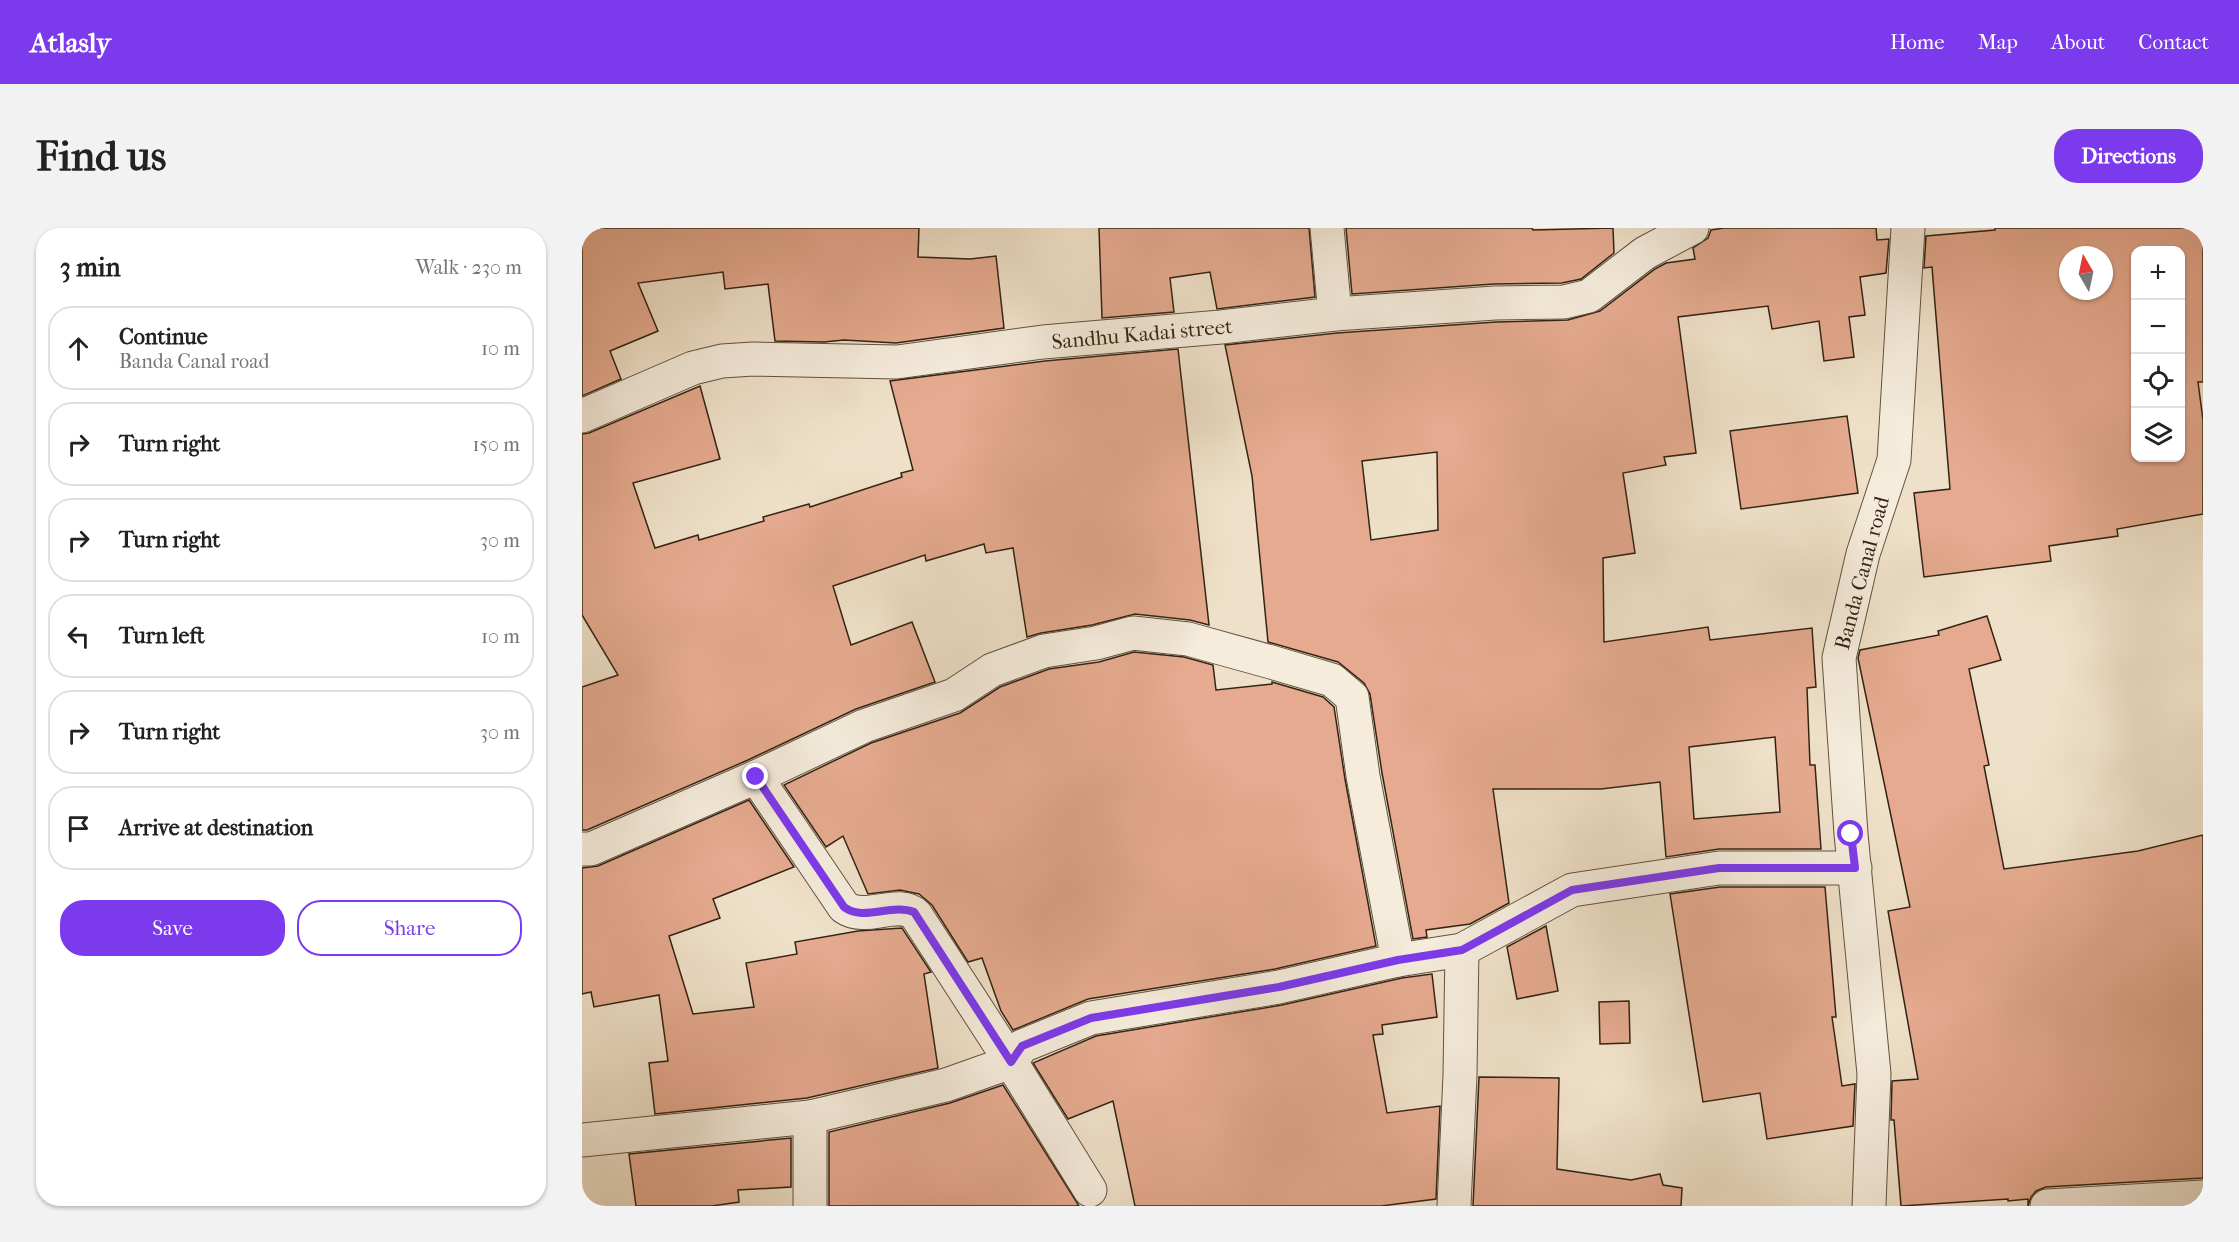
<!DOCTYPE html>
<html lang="en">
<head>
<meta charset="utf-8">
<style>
  :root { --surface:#fff; --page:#f2f2f2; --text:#222; --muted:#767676; --line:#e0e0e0; --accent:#7c3aed }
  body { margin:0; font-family:"IM FELL French Canon",serif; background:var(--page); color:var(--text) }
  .controls { position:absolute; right:18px; top:18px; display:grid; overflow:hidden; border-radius:12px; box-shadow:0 2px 4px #0004 }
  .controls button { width:54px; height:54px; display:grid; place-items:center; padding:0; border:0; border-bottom:2px solid var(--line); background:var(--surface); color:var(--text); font:30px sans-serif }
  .compass { position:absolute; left:1477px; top:18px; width:54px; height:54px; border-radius:50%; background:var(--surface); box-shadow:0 2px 4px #0004; rotate:351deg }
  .stop { position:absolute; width:18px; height:18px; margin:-14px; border:4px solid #7c3aed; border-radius:50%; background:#fff }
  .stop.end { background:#7c3aed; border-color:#fff; box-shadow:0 2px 6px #0008 }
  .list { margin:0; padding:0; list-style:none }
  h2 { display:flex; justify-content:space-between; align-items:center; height:78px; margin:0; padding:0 24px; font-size:26px }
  h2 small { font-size:20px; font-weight:400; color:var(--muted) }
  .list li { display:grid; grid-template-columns:39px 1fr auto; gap:18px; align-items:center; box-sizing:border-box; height:84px; margin:0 12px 12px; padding:0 12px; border:2px solid var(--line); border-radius:24px }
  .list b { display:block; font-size:22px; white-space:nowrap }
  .list p { margin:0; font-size:20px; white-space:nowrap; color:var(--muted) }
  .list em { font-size:20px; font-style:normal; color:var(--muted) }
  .actions { display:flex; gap:12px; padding:18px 24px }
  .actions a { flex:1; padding:14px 0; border:2px solid var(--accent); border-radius:24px; text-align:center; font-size:21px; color:var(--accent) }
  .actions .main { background:var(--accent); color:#fff }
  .icon { flex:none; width:33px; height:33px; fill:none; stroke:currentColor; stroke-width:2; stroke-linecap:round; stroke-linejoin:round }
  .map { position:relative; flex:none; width:1621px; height:978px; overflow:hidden; border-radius:24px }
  header { display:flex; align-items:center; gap:36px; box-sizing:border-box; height:84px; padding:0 30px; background:var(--accent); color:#fff }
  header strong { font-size:28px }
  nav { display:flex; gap:33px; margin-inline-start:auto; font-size:21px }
  .intro { display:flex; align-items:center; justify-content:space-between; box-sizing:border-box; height:144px; padding:0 36px }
  h1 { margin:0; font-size:42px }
  .button { padding:15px 27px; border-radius:24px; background:var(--accent); color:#fff; font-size:21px; font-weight:700 }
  main { display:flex; gap:36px; padding:0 36px }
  aside { flex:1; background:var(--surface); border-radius:24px; box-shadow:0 2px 4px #0004 }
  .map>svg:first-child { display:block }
  .building { fill:#e5aa8f; stroke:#332313; stroke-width:1.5; fill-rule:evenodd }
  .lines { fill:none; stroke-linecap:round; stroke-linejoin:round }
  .minor-casing { stroke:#625240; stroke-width:35 }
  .minor { stroke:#f5ecdc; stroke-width:33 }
  .route { stroke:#7c3aed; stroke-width:8 }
  .labels { text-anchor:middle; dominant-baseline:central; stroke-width:6; stroke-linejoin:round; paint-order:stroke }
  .street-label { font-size:21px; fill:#332313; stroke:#f5ecdc }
</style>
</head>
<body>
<header>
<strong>Atlasly</strong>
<nav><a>Home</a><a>Map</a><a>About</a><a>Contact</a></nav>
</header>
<div class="intro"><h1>Find us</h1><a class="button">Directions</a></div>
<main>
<aside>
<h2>3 min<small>Walk · 230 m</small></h2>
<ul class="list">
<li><svg class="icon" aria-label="ahead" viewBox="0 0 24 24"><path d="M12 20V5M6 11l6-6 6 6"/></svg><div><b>Continue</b><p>Banda Canal road</p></div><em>10 m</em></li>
<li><svg class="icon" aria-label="right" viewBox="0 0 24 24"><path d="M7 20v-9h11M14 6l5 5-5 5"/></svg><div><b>Turn right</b></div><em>150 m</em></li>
<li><svg class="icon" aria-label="right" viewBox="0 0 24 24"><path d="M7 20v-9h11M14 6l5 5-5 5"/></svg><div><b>Turn right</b></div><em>30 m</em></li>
<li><svg class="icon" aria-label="left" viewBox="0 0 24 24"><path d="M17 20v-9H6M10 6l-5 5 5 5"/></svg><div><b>Turn left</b></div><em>10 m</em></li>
<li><svg class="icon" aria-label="right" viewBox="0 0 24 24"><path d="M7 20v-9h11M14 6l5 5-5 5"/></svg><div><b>Turn right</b></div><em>30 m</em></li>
<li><svg class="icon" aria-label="arrive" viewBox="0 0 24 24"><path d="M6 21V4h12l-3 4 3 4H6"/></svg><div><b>Arrive at destination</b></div></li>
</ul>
<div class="actions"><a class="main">Save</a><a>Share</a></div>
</aside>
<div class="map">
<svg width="1621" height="978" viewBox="0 0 1621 978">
  <rect width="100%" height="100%" fill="#efe1c9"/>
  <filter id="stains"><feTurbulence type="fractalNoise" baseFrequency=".00333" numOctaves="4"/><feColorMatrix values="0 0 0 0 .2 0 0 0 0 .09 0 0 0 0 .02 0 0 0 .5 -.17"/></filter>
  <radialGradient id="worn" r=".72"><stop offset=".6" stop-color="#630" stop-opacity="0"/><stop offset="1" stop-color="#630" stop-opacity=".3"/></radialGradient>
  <g class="building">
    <polygon points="0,0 337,0 336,29 388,31 414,28 422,100 314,115 262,112 242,114 193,113 186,56 143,61 141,44 56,55 76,103 28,123 39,151 0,168"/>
    <polygon points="517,0 727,0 733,69 635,81 628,44 588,50 592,84 520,90"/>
    <polygon points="764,0 950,0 951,2 1031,0 1032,25 999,51 980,55 912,56 770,66"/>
    <path d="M1142 0H1294L1295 12 1307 11 1304 45 1278 49 1283 87 1267 89 1272 129 1242 133 1237 93 1190 101 1186 78 1096 89 1114 225 1082 229 1084 237 1041 245 1053 325 1021 330 1022 414 1126 399 1128 412 1230 400 1234 459 1225 460 1228 537H1233L1239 621H1137L1084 629 1078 554 1019 561H911L927 675 888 696 844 702 845 709 831 711 800 545 788 466 782 455 756 434 686 414 670 248 643 117 755 105 914 94 986 92 1018 83 1073 41 1084 35 1113 31 1111 20 1126 10 1129 2ZM855 224 856 302 789 312 780 233ZM1193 509 1198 584 1112 591 1107 519Z"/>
    <path d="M1413 0H1621V154H1616L1621 192V286L1535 301 1536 308 1467 318 1469 333 1342 349 1332 265 1368 261 1350 39 1342 40 1344 8 1413 2ZM1554 22H1599V230H1554ZM1486 27H1522V63H1486Z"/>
    <polygon points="596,121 627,397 608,392 553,386 510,397 459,405 445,409 431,320 404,325 402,316 344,333 343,327 251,358 269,417 330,394 353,454 274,481 166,532 5,602 0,602 0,459 36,447 0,387 0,206 7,205 118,158 138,231 51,255 73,320 116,307 117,312 182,293 181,289 227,276 228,279 320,249 319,245 331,242 308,153 463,133"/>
    <polygon points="1265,188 1276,265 1159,281 1148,203"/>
    <polygon points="1405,388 1419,432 1387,441 1407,537 1402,538 1422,641 1556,623 1621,607 1621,950 1464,959 1454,963 1449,969 1446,978 1446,971 1426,973 1426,971 1319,978 1312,892 1309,892 1310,853 1336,851 1306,683 1328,679 1276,430 1278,422 1357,407 1356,403"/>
    <polygon points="552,424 602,429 631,437 634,462 690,456 690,454 741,469 752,479 763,551 794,718 693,741 506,771 431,802 419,783 400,730 386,734 350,677 337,666 318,662 286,666 261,608 244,619 202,557 289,515 378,485 418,459 467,441 517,434"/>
    <polygon points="167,572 212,639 131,671 138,690 87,708 111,786 172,779 164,735 215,726 213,714 276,703 320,700 349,744 342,746 356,840 225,870 73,886 67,835 86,833 77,767 12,779 9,764 0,766 0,640 16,638"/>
    <polygon points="1138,659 1243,659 1254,789 1250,789 1260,858 1273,856 1271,898 1185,911 1178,865 1121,874 1088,666"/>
    <polygon points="964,698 976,763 935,771 925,719"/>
    <polygon points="850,746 855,789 800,797 801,806 791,807 805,885 858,878 854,971 799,978 553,978 531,873 486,891 451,835 514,808 700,777 820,750"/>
    <polygon points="1047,773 1048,815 1018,816 1017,774"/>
    <polygon points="897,849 977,850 975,941 1049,952 1078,946 1081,957 1100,960 1099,978 891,978"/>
    <polygon points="421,857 497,978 247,978 247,904 368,875"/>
    <polygon points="209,910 209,959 156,962 157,974 130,978 54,978 47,926"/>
  </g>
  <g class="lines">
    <defs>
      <g id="minor">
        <polyline points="745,0 753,86"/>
        <polyline points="0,188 111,140 140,133 171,131 315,134 461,114 639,99 753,86 913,75 982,74 1007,68 1063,25 1110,0"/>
        <polyline points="174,549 282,498 372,467 410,442 462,423 514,415 551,405 606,411 689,434 750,452 770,469 781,548 816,732"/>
        <path d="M0 621H9L174 549 262 679C284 695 316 670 334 687L429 834 508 962"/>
        <polyline points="0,912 228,889 364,857 429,834 440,818 509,790 697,759 816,732 880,722 990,662 1137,640 1273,640"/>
        <polyline points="228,978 228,889"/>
        <polyline points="872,978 878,847 880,722"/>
        <polyline points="1287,978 1292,846 1269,606 1257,430 1281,326 1312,232 1326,0"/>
        <polyline points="1465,978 1621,969"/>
      </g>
    </defs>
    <use href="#minor" class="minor-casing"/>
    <use href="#minor" class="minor"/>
  </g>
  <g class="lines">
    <path class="route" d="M174 549 262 679C282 694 309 675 332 684L429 834 440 818 509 790 697 759 816 732 880 722 990 662 1137 640H1273L1269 606"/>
  </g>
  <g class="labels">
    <g class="street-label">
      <text transform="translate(560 106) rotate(-5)">Sandhu Kadai street</text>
      <text transform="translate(1280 345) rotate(-75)">Banda Canal road</text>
    </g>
  </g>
  <rect width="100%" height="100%" filter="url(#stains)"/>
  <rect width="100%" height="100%" fill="url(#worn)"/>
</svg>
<div class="controls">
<button>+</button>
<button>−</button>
<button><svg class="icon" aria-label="locate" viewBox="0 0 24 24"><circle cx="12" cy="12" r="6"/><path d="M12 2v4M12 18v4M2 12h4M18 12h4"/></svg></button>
<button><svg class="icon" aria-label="layers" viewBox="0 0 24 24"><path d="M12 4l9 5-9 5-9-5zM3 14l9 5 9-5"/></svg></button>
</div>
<svg class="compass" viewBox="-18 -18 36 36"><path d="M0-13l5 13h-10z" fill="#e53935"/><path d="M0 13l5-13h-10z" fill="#767676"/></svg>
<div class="stop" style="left:1269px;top:606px"></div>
<div class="stop end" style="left:174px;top:549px"></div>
</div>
</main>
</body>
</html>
